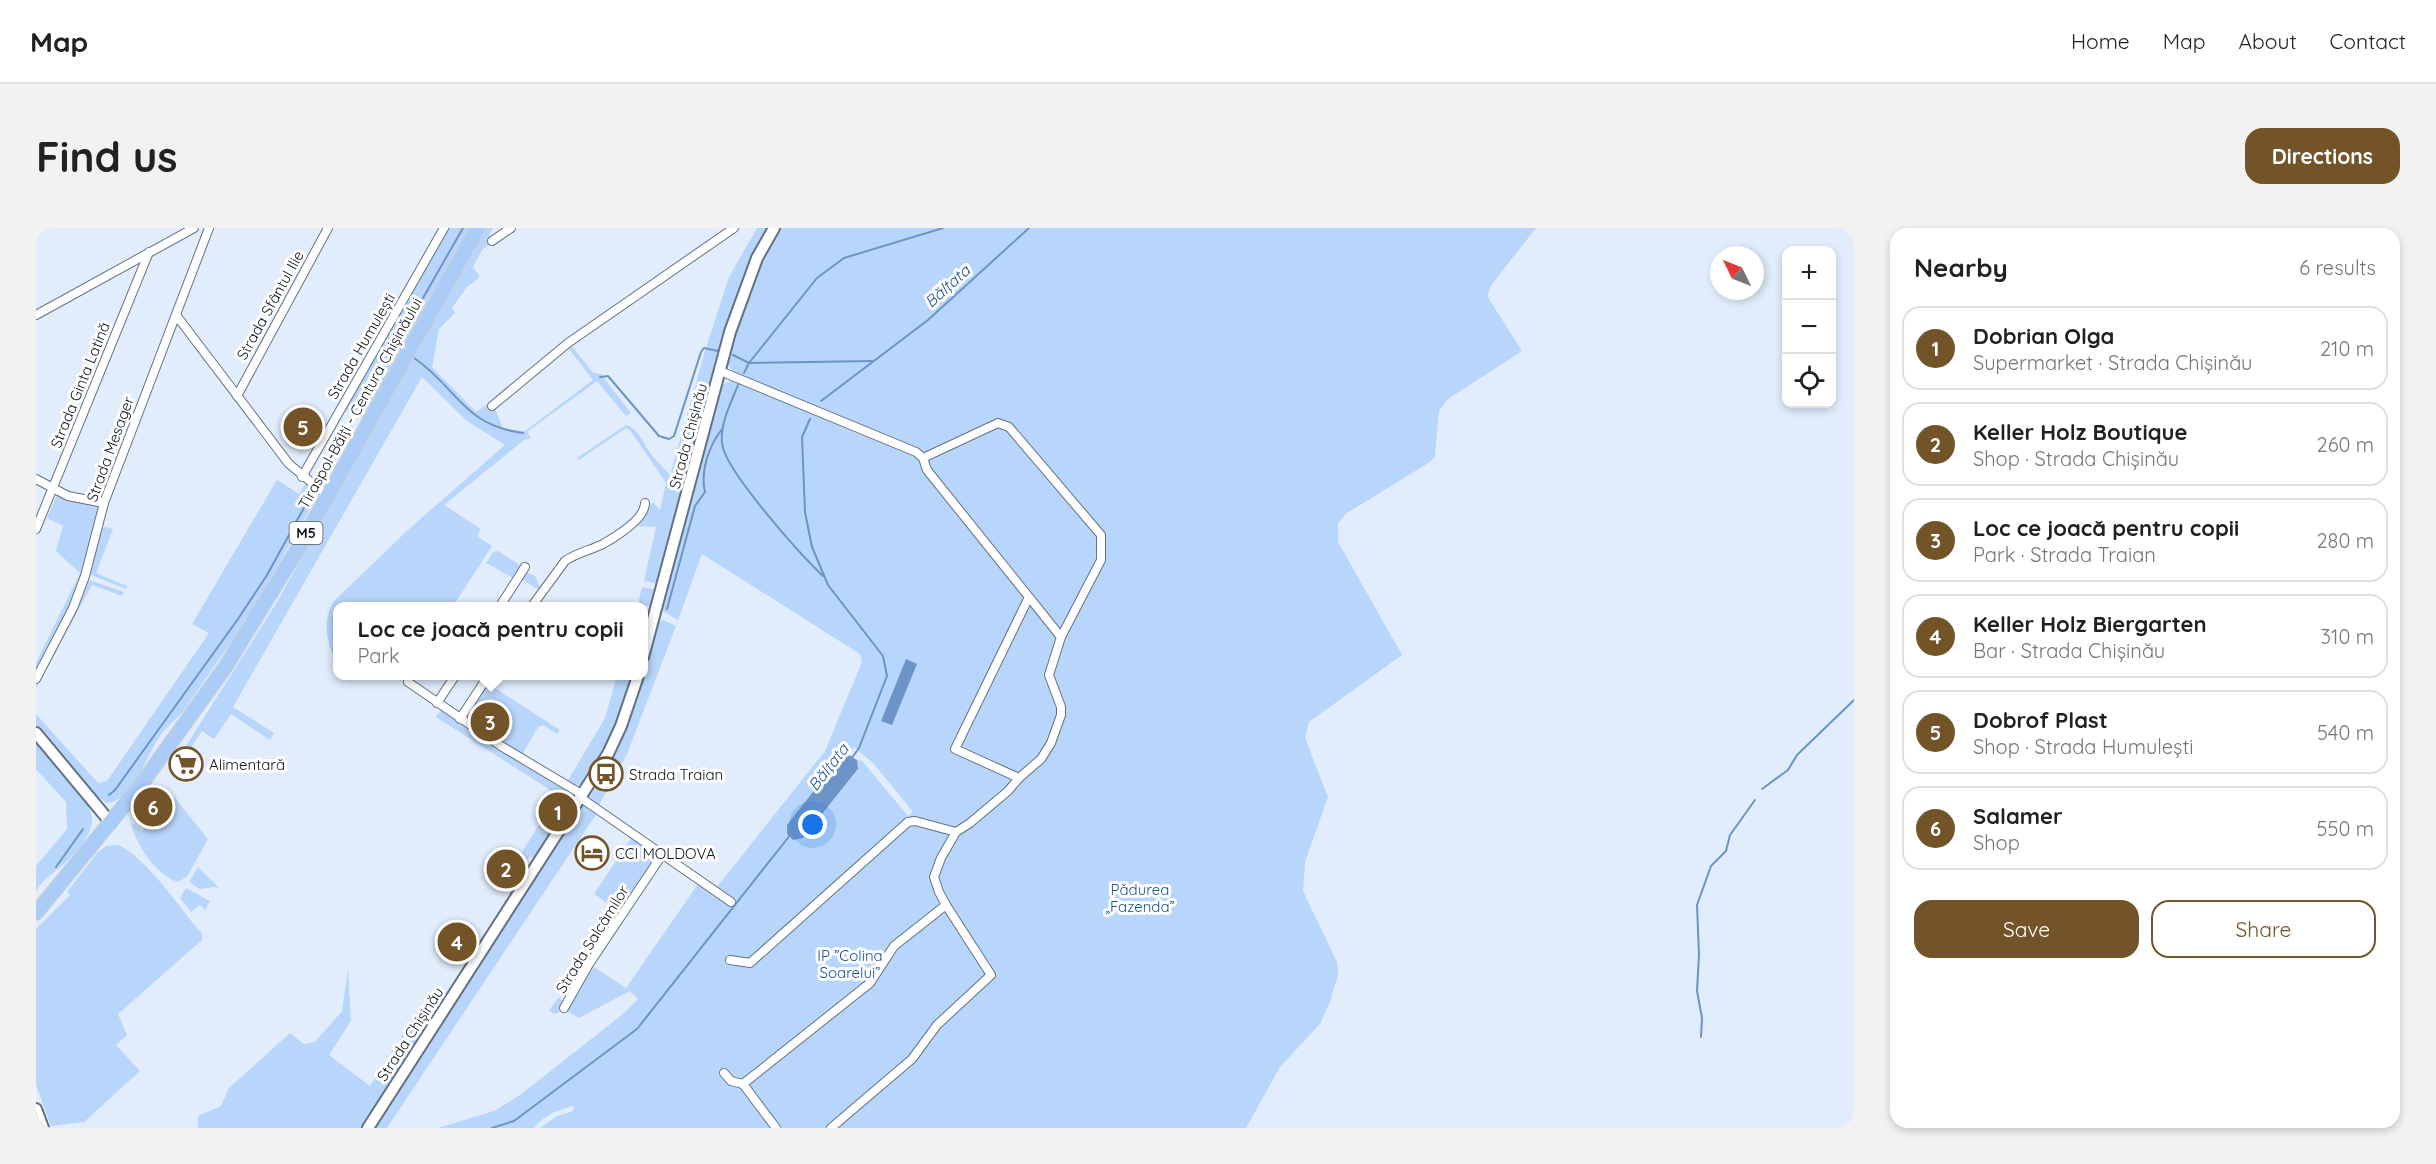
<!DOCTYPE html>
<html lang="en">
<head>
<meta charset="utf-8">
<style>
  :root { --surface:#fff; --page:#f2f2f2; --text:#202124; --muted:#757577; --line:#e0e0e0; --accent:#725428 }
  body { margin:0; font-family:Quicksand,sans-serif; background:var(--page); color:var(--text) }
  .controls { position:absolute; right:18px; top:18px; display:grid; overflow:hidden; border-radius:12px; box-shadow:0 3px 9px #0003 }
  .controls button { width:54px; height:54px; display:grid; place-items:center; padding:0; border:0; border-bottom:2px solid var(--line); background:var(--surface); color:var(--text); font:30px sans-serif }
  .compass { position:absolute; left:1674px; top:18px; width:54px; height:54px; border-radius:50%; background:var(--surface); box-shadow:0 3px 9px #0003; rotate:313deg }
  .you { position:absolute; left:777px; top:597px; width:21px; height:21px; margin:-15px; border:4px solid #fff; border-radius:50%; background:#1a73e8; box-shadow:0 0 0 9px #1a73e833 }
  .badge { display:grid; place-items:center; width:39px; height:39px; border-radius:50%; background:var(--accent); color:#fff; font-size:20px; font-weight:700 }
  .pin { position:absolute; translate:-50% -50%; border:3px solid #fff; box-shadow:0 2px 6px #0006 }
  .popup { position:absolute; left:297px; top:374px; width:315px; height:78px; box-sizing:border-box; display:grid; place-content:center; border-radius:12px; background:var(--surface); filter:drop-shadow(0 2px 4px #0005); font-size:20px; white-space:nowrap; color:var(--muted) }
  .popup b { font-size:22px; color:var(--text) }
  .popup::after { content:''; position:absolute; left:50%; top:100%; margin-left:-12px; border:12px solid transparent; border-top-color:var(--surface) }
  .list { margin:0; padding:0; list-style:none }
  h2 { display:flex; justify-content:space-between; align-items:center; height:78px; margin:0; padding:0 24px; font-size:26px }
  h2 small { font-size:20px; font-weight:400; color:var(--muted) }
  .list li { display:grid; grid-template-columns:39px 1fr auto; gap:18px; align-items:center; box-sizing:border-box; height:84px; margin:0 12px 12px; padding:0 12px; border:2px solid var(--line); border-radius:18px }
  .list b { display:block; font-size:22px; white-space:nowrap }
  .list p { margin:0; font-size:20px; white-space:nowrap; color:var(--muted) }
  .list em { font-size:20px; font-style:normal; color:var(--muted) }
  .actions { display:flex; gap:12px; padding:18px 24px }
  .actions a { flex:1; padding:14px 0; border:2px solid var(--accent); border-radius:18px; text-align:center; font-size:21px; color:var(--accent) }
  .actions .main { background:var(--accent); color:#fff }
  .icon { flex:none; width:33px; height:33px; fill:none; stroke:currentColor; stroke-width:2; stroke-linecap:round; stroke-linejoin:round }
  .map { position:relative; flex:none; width:1818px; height:900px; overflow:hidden; border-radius:18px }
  header { display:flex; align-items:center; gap:36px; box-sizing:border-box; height:84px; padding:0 30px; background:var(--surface); border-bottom:2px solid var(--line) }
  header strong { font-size:28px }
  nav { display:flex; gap:33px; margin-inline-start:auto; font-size:21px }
  .intro { display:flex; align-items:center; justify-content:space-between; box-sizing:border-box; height:144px; padding:0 36px }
  h1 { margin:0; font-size:42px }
  .button { padding:15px 27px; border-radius:18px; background:var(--accent); color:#fff; font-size:21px; font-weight:700 }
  main { display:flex; gap:36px; padding:0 36px }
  aside { flex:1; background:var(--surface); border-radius:18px; box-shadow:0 3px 9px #0003 }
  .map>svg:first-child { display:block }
  .green { fill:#b8d6fb; fill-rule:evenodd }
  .water { fill:#6d94c6 }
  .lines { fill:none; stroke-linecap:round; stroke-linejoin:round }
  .stream { stroke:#6d94c6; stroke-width:2 }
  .street-casing { stroke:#637181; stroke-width:10 }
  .secondary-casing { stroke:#637181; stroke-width:14 }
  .highway-casing { stroke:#cfd0d1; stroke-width:16 }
  .street { stroke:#fff; stroke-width:8 }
  .secondary { stroke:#fff; stroke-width:10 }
  .highway { stroke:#abccf6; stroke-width:14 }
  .labels { text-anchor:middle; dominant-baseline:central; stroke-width:6; stroke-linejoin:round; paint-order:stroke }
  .shield { fill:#fff; stroke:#565a5e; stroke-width:1.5 }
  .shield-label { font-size:14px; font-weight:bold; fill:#0e1319 }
  .street-label { font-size:15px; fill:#0e1319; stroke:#fff }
  .poi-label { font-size:15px; fill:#0e1319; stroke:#fff; text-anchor:start }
  .park-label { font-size:15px; fill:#19508e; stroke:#fff }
  .water-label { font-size:16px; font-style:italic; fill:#225896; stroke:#fff }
</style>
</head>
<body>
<header>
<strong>Map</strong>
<nav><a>Home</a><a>Map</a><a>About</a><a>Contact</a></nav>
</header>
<div class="intro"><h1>Find us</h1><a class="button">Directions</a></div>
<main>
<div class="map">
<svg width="1818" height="900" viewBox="0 0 1818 900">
  <rect width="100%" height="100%" fill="#e1edfc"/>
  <g class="green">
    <polygon points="412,0 437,0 328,191 308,181"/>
    <path d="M447 0H457L453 7V16L446 22 437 39 444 49 431 59 416 80 419 85 403 101 396 139 440 184 459 170 460 183 467 201 489 203 557 152 533 121 536 118 557 145 565 146 595 185 590 188 561 153 491 204 495 210 488 212 408 277 445 301 441 308 456 318 417 378H301V418L296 425C289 406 288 390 298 373L373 301 469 217 431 193 386 149 197 479 238 505 234 512 195 486 178 511 166 503 156 518 160 521 155 527 148 521 241 374Z"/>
    <polygon points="721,0 733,0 709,46 688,109 651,250 644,252 635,244 669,123 693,49"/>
    <path d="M745 0H1500L1456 56 1451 68 1486 123 1412 171 1403 183 1399 228 1394 234 1311 285 1302 295V314L1366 427 1273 494 1269 510 1292 569 1269 634 1267 663 1301 734 1302 747 1294 774 1284 796 1244 839 1210 900H504L521 888 537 883 538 878C522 882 509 886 498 900H402L458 883 484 867 587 786 602 771 594 763 543 790 529 782 518 786 513 782 523 769 528 774 529 782 558 739 590 760 662 656 694 678 699 671 681 659 789 523 826 434 824 426 666 326 642 392 628 384 625 378 684 160C692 152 695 151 706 155L823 206 827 199 699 145 691 136C704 93 716 35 745 0ZM818 519 838 536 877 584 872 588 826 533 821 532 822 542 767 610 803 531 813 527Z"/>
    <polygon points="312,195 317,198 283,256 277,250 282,241 286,242"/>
    <path d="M590 197C602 200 608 216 615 226 625 239 639 249 647 263L623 356 608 353 620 299 597 298 617 274 624 282 630 255 594 202 590 200 543 232 541 230Z"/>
    <path d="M241 252 263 266 270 255 280 263 281 269 209 394 146 485C136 494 127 503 120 514 109 533 95 574 70 575L54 562 0 497V486L62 555 71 553 173 405 156 396Z"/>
    <polygon points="21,267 33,272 64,277 47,346 35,379 0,445 0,435 44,345 20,323 27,298 11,290"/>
    <polygon points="70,299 77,301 60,345 91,358 90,361 53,346 63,301"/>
    <polygon points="462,323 484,337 484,343 479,351 450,335 457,324"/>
    <polygon points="490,344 499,348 504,359 503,362 485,351"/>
    <polygon points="53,352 88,364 86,368 56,357 0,460 0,455 38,382 50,353"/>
    <polygon points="606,359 622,362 617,379 602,376"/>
    <polygon points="627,392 640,398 591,526 563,577 552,570 553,566 567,551 570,553 578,540 575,538 598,479 622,394"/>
    <polygon points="581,448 598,448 581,496 552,550 546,556 538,558 531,554 569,490"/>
    <polygon points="451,455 524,502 521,506 507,497 502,499 487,525 488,530 430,492"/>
    <polygon points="405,481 536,564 537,573 500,630 493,629 477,653 470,649 522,567 400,489"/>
    <path d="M0 511C15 529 58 571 56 594 54 609 42 622 32 632 22 643 6 650 0 664V638L31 601 30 574 0 541Z"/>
    <path d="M138 569 172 611 152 647 143 654C123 651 97 613 95 594L106 603Z"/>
    <polygon points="546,576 561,585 351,900 338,900"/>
    <polygon points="595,610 620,627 582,683 558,666"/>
    <path d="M83 617C115 635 142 678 166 706V712L82 786 91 807 80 817 104 843 48 894 15 898 0 857V701L34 667 31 664 61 625 70 618Z"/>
    <polygon points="162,639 183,660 177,659 164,661 153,654"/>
    <polygon points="150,660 174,673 169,682 164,677 155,684 144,670"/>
    <polygon points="543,740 547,743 531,768 525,765"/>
    <polygon points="312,741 315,793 293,827 334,858 381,785 394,794 326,900 162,900 162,888 185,878 193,860 254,805 268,816 279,814 306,783"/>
  </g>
  <g class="water">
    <polygon points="870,431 881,436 856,497 845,493"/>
    <polygon points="813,527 821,532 822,541 767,610 757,612 751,606 751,597 803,531"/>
  </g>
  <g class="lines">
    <g class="stream">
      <polyline points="360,117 365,121"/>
      <polyline points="697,127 713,135 836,133"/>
      <path d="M378 130C421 159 426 197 487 205"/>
      <polyline points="708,145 713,135 781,50 808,30 907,0"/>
      <polyline points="564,149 572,148 623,208 633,211 638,208 665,124 668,120 682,123"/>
      <path d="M702 157C695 175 684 195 686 215 688 242 766 328 787 348"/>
      <polyline points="785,173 892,92 993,0"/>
      <polyline points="327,175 427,0"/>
      <polyline points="774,191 766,209 769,284 776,319 792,357 847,428 851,448 823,520 815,531"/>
      <path d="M631 381 659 278 669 264C664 243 673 218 686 201"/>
      <polyline points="1726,561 1752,542 1761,527 1818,472"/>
      <polyline points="73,567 79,562 202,391 231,347 276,265"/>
      <polyline points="20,639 47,601"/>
      <polyline points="1665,809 1666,790 1661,763 1663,727 1661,677 1675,638 1690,623 1694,607 1719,572"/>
      <polyline points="456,900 478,893 601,801 755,606"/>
    </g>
    <defs>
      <g id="street">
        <polyline points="456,13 475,0"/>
        <polyline points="0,87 158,0"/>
        <polyline points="140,87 253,236 291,267"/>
        <polyline points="684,143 880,224 887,230 891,242 1025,409 1013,447 1025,479 1025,487 1015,515 1005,531 983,550"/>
        <polyline points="201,168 292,0"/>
        <polyline points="456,178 532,115 698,0"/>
        <polyline points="887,230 962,195 973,199 1065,307 1065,332 1025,409"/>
        <polyline points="266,249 408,0"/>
        <polyline points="0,251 32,268 68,275"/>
        <polyline points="0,301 113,24"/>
        <polyline points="464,378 489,339"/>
        <path d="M496 378 529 333C540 325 555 322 567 316 581 308 609 291 609 275"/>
        <polyline points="0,451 37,380 49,348 68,275 173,0"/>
        <polyline points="372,454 465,518 547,567"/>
        <polyline points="401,475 419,448"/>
        <polyline points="424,491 452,448"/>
        <polyline points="545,570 695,674"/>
        <polyline points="694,732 714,735 872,594 879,593 920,604"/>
        <polyline points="528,780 553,736 626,627"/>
        <polyline points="688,845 695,853 707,856 834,755 858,718 910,677 903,664 898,649 905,630 920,604 934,595 972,563 983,550 919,521 992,371"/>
        <polyline points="707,856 740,900"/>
        <polyline points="795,900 876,831 901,797 955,747 910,677"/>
      </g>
      <g id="secondary">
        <polyline points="607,429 694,104 721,30 738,0"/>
        <polyline points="0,505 75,595"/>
        <polyline points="0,881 7,900"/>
        <polyline points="332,900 572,526 585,498 602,448"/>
      </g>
      <polyline id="highway" points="0,685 104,558 190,438 264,317 442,0"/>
    </defs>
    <use href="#street" class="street-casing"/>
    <use href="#secondary" class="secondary-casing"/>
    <use href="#highway" class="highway-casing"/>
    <use href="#street" class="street"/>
    <use href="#secondary" class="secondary"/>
    <use href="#highway" class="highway"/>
  </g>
  <defs>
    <symbol id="supermarket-ring" viewBox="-11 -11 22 22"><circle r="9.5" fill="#fff" stroke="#725428" stroke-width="1.5"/><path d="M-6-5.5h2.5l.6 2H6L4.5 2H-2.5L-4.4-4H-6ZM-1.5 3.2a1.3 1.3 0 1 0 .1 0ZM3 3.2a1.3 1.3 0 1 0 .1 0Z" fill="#725428"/></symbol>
    <symbol id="bus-ring" viewBox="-11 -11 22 22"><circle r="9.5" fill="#fff" stroke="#725428" stroke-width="1.5"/><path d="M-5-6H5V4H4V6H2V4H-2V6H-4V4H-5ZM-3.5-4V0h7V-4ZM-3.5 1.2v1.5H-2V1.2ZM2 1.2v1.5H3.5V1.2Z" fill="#725428"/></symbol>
    <symbol id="hotel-ring" viewBox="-11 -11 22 22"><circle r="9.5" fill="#fff" stroke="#725428" stroke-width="1.5"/><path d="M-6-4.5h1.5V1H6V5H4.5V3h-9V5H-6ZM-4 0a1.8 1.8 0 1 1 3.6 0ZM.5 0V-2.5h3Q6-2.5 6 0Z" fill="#725428"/></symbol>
  </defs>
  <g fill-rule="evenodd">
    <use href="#supermarket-ring" x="131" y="517" width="38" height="38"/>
    <use href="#bus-ring" x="551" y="527" width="38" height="38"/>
    <use href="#hotel-ring" x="537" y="606" width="38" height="38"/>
  </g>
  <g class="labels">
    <rect class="shield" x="253.5" y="294" width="33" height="22" rx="4.5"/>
    <g class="shield-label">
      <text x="270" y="305">M5</text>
    </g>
    <g class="street-label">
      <text transform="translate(234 77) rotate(-61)">Strada Sfântul Ilie</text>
      <text transform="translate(325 118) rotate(-60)">Strada Humulești</text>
      <text transform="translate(44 157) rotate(-68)">Strada Ginta Latină</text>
      <text transform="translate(324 175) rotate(-61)">Tiraspol-Bălţi - Centura Chișinăului</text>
      <text transform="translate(652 208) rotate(-75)">Strada Chișinău</text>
      <text transform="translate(74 221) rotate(-70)">Strada Mesager</text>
      <text transform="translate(556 711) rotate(-58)">Strada Salcâmilor</text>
      <text transform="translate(374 806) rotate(-57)">Strada Chișinău</text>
    </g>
    <g class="poi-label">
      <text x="173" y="536">Alimentară</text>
      <text x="593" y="546">Strada Traian</text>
      <text x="579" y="625">CCI MOLDOVA</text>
    </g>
    <g class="park-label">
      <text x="1104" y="661">Pădurea<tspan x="1104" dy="17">„Fazenda”</tspan></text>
      <text x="814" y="727">IP ”Colina<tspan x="814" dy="17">Soarelui”</tspan></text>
    </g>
    <g class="water-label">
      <text transform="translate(911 58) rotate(-42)">Bălţata</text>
      <text transform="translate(792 539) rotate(-52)">Bălţata</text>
    </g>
  </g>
</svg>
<div class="controls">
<button>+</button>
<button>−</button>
<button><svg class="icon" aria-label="locate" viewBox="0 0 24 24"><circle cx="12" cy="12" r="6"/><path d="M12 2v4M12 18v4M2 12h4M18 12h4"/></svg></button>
</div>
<svg class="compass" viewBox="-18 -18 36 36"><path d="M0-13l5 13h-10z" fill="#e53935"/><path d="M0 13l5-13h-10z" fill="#757577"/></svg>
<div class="you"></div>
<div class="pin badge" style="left:522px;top:584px">1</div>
<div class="pin badge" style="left:470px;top:641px">2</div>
<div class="pin badge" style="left:454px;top:494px">3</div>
<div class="popup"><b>Loc ce joacă pentru copii</b>Park</div>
<div class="pin badge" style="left:421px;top:714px">4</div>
<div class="pin badge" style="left:267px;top:199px">5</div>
<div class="pin badge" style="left:117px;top:579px">6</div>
</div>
<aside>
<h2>Nearby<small>6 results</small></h2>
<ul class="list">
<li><span class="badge">1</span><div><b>Dobrian Olga</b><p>Supermarket · Strada Chișinău</p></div><em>210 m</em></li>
<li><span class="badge">2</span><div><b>Keller Holz Boutique</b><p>Shop · Strada Chișinău</p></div><em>260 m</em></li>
<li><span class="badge">3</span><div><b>Loc ce joacă pentru copii</b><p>Park · Strada Traian</p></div><em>280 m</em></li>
<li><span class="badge">4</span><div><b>Keller Holz Biergarten</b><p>Bar · Strada Chișinău</p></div><em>310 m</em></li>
<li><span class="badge">5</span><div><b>Dobrof Plast</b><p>Shop · Strada Humulești</p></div><em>540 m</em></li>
<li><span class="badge">6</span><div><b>Salamer</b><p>Shop</p></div><em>550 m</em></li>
</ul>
<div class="actions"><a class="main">Save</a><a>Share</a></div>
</aside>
</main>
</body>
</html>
